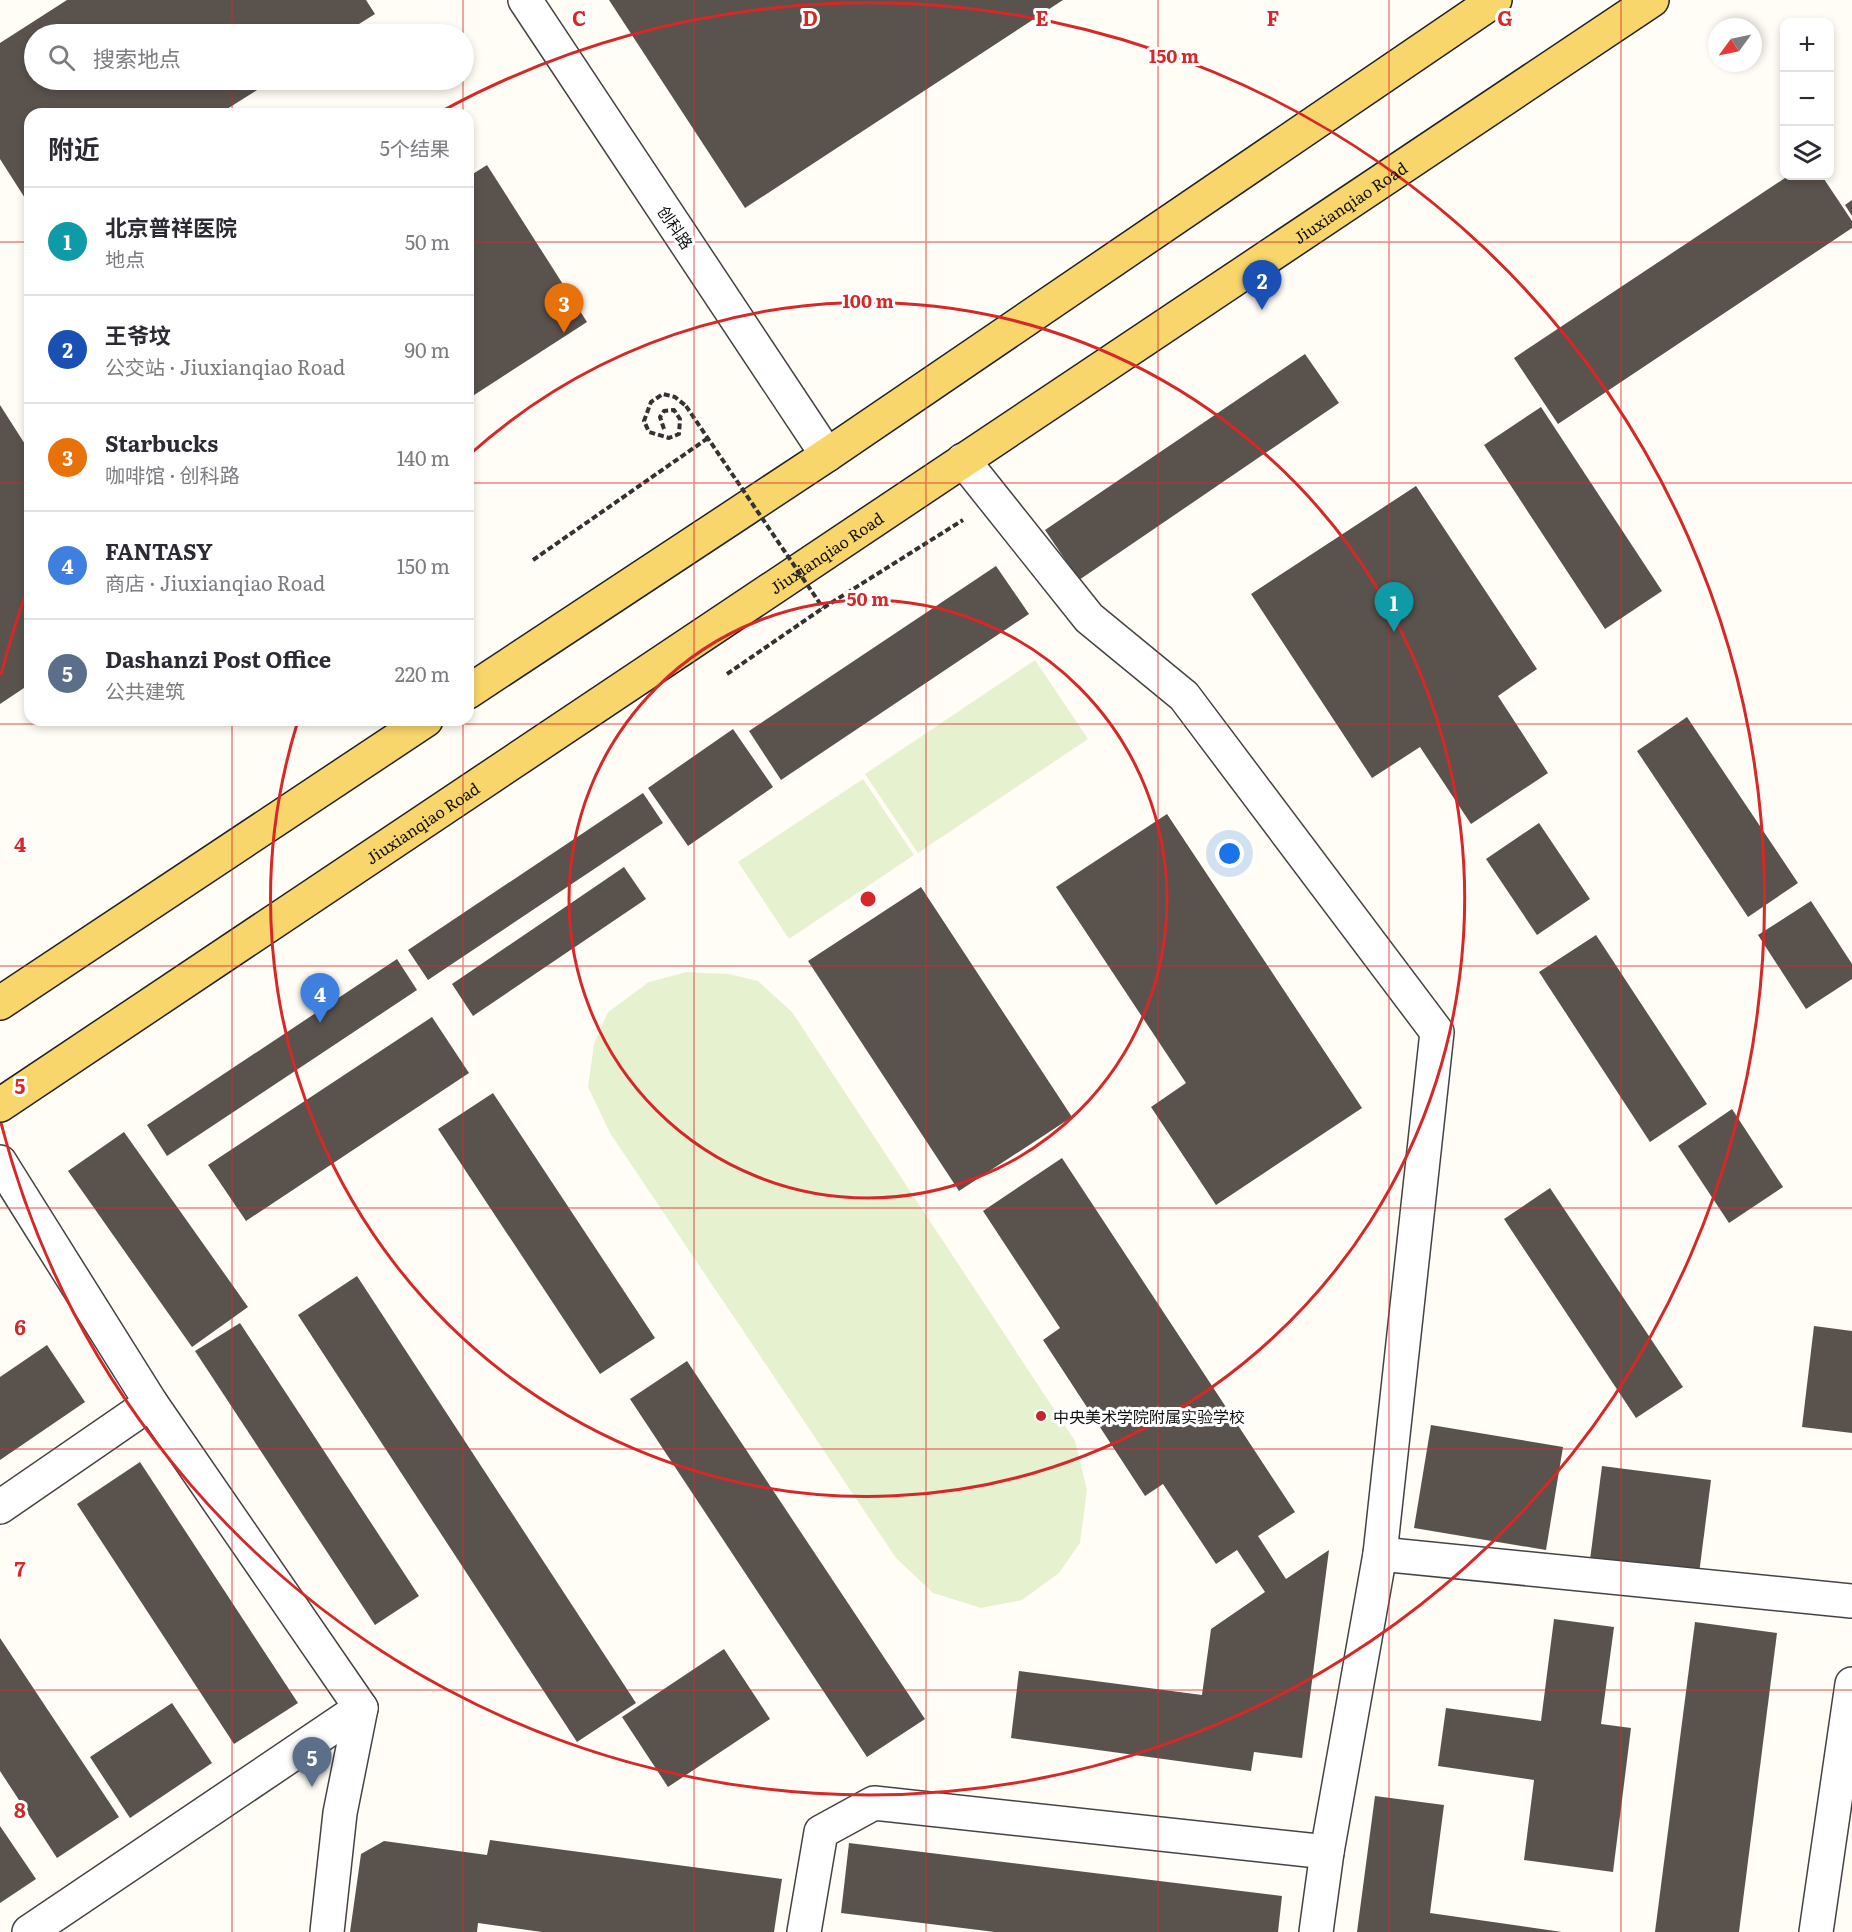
<!DOCTYPE html>
<html lang="zh">
<head>
<meta charset="utf-8">
<style>
  :root { --surface:#fff; --page:#f7f7f7; --text:#2b2b33; --muted:#7c7c81; --line:#e1e1e2; --accent:#c4262e }
  body { margin:0; font-family:Literata,"Noto Sans SC",serif; background:var(--page); color:var(--text) }
  .controls { position:absolute; right:18px; top:18px; display:grid; overflow:hidden; border-radius:12px; box-shadow:0 3px 9px #0003 }
  .controls button { width:54px; height:54px; display:grid; place-items:center; padding:0; border:0; border-bottom:2px solid var(--line); background:var(--surface); color:var(--text); font:30px sans-serif }
  .compass { position:absolute; left:1708px; top:18px; width:54px; height:54px; border-radius:50%; background:var(--surface); box-shadow:0 3px 9px #0003; rotate:237deg }
  .you { position:absolute; left:1230px; top:854px; width:21px; height:21px; margin:-15px; border:4px solid #fff; border-radius:50%; background:#1a73e8; box-shadow:0 0 0 9px #1a73e833 }
  .badge { display:grid; place-items:center; width:39px; height:39px; border-radius:50%; background:var(--accent); color:#fff; font-size:20px; font-weight:700 }
  .pin { position:absolute; translate:-50% -50px; filter:drop-shadow(0 2px 3px #0008) }
  .pin::after { content:''; position:absolute; top:32px; width:21px; height:18px; background:inherit; clip-path:polygon(0 0,100% 0,50% 100%) }
  .list { margin:0; padding:0; list-style:none }
  h2 { display:flex; justify-content:space-between; align-items:center; height:78px; margin:0; padding:0 24px; font-size:26px }
  h2 small { font-size:20px; font-weight:400; color:var(--muted) }
  .list li { display:grid; grid-template-columns:39px 1fr auto; gap:18px; align-items:center; box-sizing:border-box; height:108px; padding:0 24px; border-top:2px solid var(--line) }
  .list b { display:block; font-size:22px; white-space:nowrap }
  .list p { margin:0; font-size:20px; white-space:nowrap; color:var(--muted) }
  .list em { font-size:20px; font-style:normal; color:var(--muted) }
  .icon { flex:none; width:33px; height:33px; fill:none; stroke:currentColor; stroke-width:2; stroke-linecap:round; stroke-linejoin:round }
  .map { position:relative; flex:none; width:1852px; height:1932px; overflow:hidden }
  .search { position:absolute; background:var(--surface); box-shadow:0 3px 9px #0003; left:24px; top:24px; width:450px; height:66px; display:flex; align-items:center; gap:15px; box-sizing:border-box; padding:0 21px; border-radius:33px; color:var(--muted); font-size:22px }
  .panel { position:absolute; background:var(--surface); box-shadow:0 3px 9px #0003; left:24px; top:108px; width:450px; height:618px; border-radius:18px }
  .map>svg:first-child { display:block }
  .pitch { fill:#e6f2cf }
  .building { fill:#5a524d }
  .lines { fill:none; stroke-linecap:round; stroke-linejoin:round }
  .minor-casing { stroke:#444; stroke-width:36 }
  .major-casing { stroke:#222; stroke-width:36 }
  .path { stroke:#333; stroke-width:4; stroke-dasharray:6 3; stroke-linecap:butt }
  .minor { stroke:#fff; stroke-width:33 }
  .major { stroke:#f9d66b; stroke-width:33 }
  .path-bridge { stroke:#333; stroke-width:4; stroke-dasharray:6 3; stroke-linecap:butt }
  .grid { fill:none; stroke:#d62828; stroke-width:1.5; stroke-opacity:0.55 }
  .ring { fill:none; stroke:#d62828; stroke-width:3 }
  .poi-dot { fill:#c4262e; stroke:#fff; stroke-width:2 }
  .labels { text-anchor:middle; dominant-baseline:central; stroke-width:6; stroke-linejoin:round; paint-order:stroke }
  .street-label { font-size:16px; fill:#111; stroke:#fff }
  .poi-label { font-size:16px; fill:#111; stroke:#fff; text-anchor:start }
  .grid-label { font-size:20px; text-anchor:middle; font-weight:bold; fill:#d62828; stroke:#fff; stroke-width:6; stroke-linejoin:round; paint-order:stroke }
  .centre { fill:#d62828; stroke:#fff; stroke-width:3 }
  .ring-label { font-size:18px; text-anchor:middle; font-weight:bold; fill:#d62828; stroke:#fff; stroke-width:6; stroke-linejoin:round; paint-order:stroke }
</style>
</head>
<body>
<div class="map">
<svg width="1852" height="1932" viewBox="0 0 1852 1932">
  <rect width="100%" height="100%" fill="#fffdf5"/>
  <g class="pitch">
    <polygon points="1035,660 1088,739 918,853 865,774"/>
    <polygon points="863,779 914,855 789,939 738,862"/>
    <polygon points="687,972 728,974 758,981 792,1012 1075,1441 1087,1490 1080,1543 1059,1573 1022,1600 981,1608 933,1593 896,1558 610,1133 588,1087 594,1044 608,1012 649,982"/>
  </g>
  <g class="building">
    <polygon points="67,0 366,0 375,14 343,34 34,34 34,80 273,80 219,114 30,114 30,206 0,159 0,43"/>
    <polygon points="609,0 1063,0 745,208"/>
    <polygon points="487,165 587,322 468,399 468,177"/>
    <polygon points="1788,176 1822,176 1852,221 1852,228 1558,424 1514,358"/>
    <polygon points="1852,200 1852,216 1845,205"/>
    <polygon points="1305,354 1339,403 1079,580 1045,530"/>
    <polygon points="0,405 30,452 30,684 0,704"/>
    <polygon points="1541,407 1662,591 1605,629 1484,445"/>
    <polygon points="1416,486 1537,669 1498,696 1548,773 1471,824 1420,747 1372,778 1251,594"/>
    <polygon points="996,566 1029,614 781,780 749,731"/>
    <polygon points="1687,717 1798,883 1748,917 1637,751"/>
    <polygon points="733,729 773,787 688,846 648,788"/>
    <polygon points="643,793 663,823 428,980 408,950"/>
    <polygon points="1167,814 1362,1108 1216,1205 1151,1107 1186,1083 1056,887"/>
    <polygon points="1539,823 1590,899 1537,935 1486,859"/>
    <polygon points="624,867 646,899 473,1016 452,984"/>
    <polygon points="921,887 1072,1117 959,1191 808,961"/>
    <polygon points="1811,901 1852,964 1852,979 1806,1009 1758,935"/>
    <polygon points="1596,935 1707,1104 1650,1142 1539,972"/>
    <polygon points="397,959 417,990 167,1156 147,1125"/>
    <polygon points="432,1017 469,1073 246,1221 208,1165"/>
    <polygon points="493,1093 655,1338 600,1374 438,1129"/>
    <polygon points="1732,1109 1783,1187 1729,1223 1678,1146"/>
    <polygon points="124,1132 248,1307 192,1347 68,1171"/>
    <polygon points="1062,1158 1295,1512 1258,1536 1286,1579 1329,1550 1302,1758 1254,1752 1251,1771 1011,1738 1019,1671 1202,1695 1211,1629 1265,1592 1237,1550 1216,1564 1163,1484 1145,1496 1043,1340 1060,1328 983,1211"/>
    <polygon points="1550,1188 1683,1387 1636,1418 1504,1219"/>
    <polygon points="357,1276 636,1703 577,1742 298,1315"/>
    <polygon points="240,1323 419,1596 375,1625 195,1351"/>
    <polygon points="1814,1326 1852,1331 1852,1433 1802,1427"/>
    <polygon points="47,1345 85,1402 0,1460 0,1377"/>
    <polygon points="687,1361 925,1719 867,1757 630,1399"/>
    <polygon points="1431,1425 1563,1447 1546,1550 1414,1528"/>
    <polygon points="140,1462 298,1703 234,1744 77,1504"/>
    <polygon points="1602,1466 1711,1480 1699,1574 1590,1560"/>
    <polygon points="1554,1619 1614,1627 1601,1724 1631,1728 1613,1872 1524,1860 1534,1780 1438,1766 1446,1708 1541,1721"/>
    <polygon points="1695,1622 1777,1633 1739,1932 1655,1932"/>
    <polygon points="0,1638 119,1817 57,1858 0,1771"/>
    <polygon points="724,1649 770,1719 668,1787 622,1717"/>
    <polygon points="172,1703 212,1763 130,1818 90,1757"/>
    <polygon points="1375,1796 1444,1805 1430,1913 1562,1932 1357,1932"/>
    <polygon points="0,1826 36,1879 0,1903"/>
    <polygon points="490,1840 782,1879 774,1932 542,1932 478,1923 477,1932 350,1932 361,1854 384,1841 487,1855"/>
    <polygon points="849,1843 1282,1896 1278,1932 995,1932 841,1913"/>
  </g>
  <g class="lines">
    <defs>
      <g id="minor">
        <polyline points="525,0 827,455"/>
        <polyline points="963,460 1089,618 1184,696 1437,1032 1380,1554 1327,1852 1316,1932"/>
        <polyline points="0,1162 151,1403 361,1708 340,1813 327,1932"/>
        <polyline points="0,1507 151,1403"/>
        <polyline points="1380,1554 1852,1601"/>
        <polyline points="29,1932 361,1708"/>
        <polyline points="804,1932 821,1832 874,1803 1327,1852"/>
        <polyline points="1816,1932 1852,1684"/>
      </g>
      <g id="major">
        <polyline points="468,692 827,455 1495,0"/>
        <polyline points="0,1003 426,720"/>
        <path id="s1" d="M0 1105 1652 0"/>
      </g>
    </defs>
    <use href="#minor" class="minor-casing"/>
    <use href="#major" class="major-casing"/>
    <g class="path">
      <polyline points="664,429 660,417 664,411 674,410 680,419 679,434 669,438 649,432 644,421 651,402 663,394 675,397 686,406"/>
      <polyline points="533,560 708,438"/>
      <polyline points="727,674 823,608 963,520"/>
    </g>
    <use href="#minor" class="minor"/>
    <use href="#major" class="major"/>
    <polyline class="path-bridge" points="686,406 823,608"/>
  </g>
  <path class="grid" d="M232 0V34M463 0V34M694 0V1932M926 0V1932M1158 0V1932M1389 0V1932M1621 0V1932M232 80V114M463 80V114M0 242H30M468 242H1852M0 483H30M468 483H1852M232 720V1932M463 720V1932M0 724H1852M0 966H1852M0 1208H1852M0 1449H1852M0 1690H1852"/>
  <g class="ring">
    <circle cx="868" cy="899" r="299"/>
    <path d="M469 455A597 597 0 1 1 297 724"/>
    <path d="M1 675A896 896 0 0 1 29 585M440 112A896 896 0 1 1 1 1123"/>
  </g>
  <circle class="poi-dot" cx="1041" cy="1416" r="6"/>
  <g class="labels">
    <g class="street-label">
      <text stroke="none"><textPath href="#s1" startOffset="1624">Jiuxianqiao Road</textPath></text>
      <text transform="translate(676 227) rotate(56)">创科路</text>
      <text stroke="none"><textPath href="#s1" startOffset="994">Jiuxianqiao Road</textPath></text>
      <text stroke="none"><textPath href="#s1" startOffset="508">Jiuxianqiao Road</textPath></text>
    </g>
    <g class="poi-label">
      <text x="1053" y="1416">中央美术学院附属实验学校</text>
    </g>
  </g>
  <g class="grid-label">
    <text x="579" y="26">C</text>
    <text x="810" y="26">D</text>
    <text x="1042" y="26">E</text>
    <text x="1273" y="26">F</text>
    <text x="1505" y="26">G</text>
    <text x="20" y="852">4</text>
    <text x="20" y="1094">5</text>
    <text x="20" y="1335">6</text>
    <text x="20" y="1577">7</text>
    <text x="20" y="1818">8</text>
  </g>
  <circle cx="868" cy="899" r="9" class="centre"/>
  <g class="ring-label">
    <text x="1174" y="63">150 m</text>
    <text x="868" y="308">100 m</text>
    <text x="868" y="606">50 m</text>
  </g>
</svg>
<div class="controls">
<button>+</button>
<button>−</button>
<button><svg class="icon" aria-label="layers" viewBox="0 0 24 24"><path d="M12 4l9 5-9 5-9-5zM3 14l9 5 9-5"/></svg></button>
</div>
<svg class="compass" viewBox="-18 -18 36 36"><path d="M0-13l5 13h-10z" fill="#e53935"/><path d="M0 13l5-13h-10z" fill="#7c7c81"/></svg>
<div class="you"></div>
<div class="pin badge" style="left:1394px;top:632px;background:#0f9aa8">1</div>
<div class="pin badge" style="left:1262px;top:310px;background:#1a4fb4">2</div>
<div class="pin badge" style="left:564px;top:333px;background:#e8710a">3</div>
<div class="pin badge" style="left:320px;top:1023px;background:#3f7fe0">4</div>
<div class="pin badge" style="left:312px;top:1787px;background:#5c6f8a">5</div>
<div class="search"><svg class="icon" aria-label="search" viewBox="0 0 24 24"><circle cx="10" cy="10" r="6"/><path d="M15 15l6 6"/></svg>搜索地点</div>
<section class="panel">
<h2>附近<small>5个结果</small></h2>
<ul class="list">
<li><span class="badge" style="background:#0f9aa8">1</span><div><b>北京普祥医院</b><p>地点</p></div><em>50 m</em></li>
<li><span class="badge" style="background:#1a4fb4">2</span><div><b>王爷坟</b><p>公交站 · Jiuxianqiao Road</p></div><em>90 m</em></li>
<li><span class="badge" style="background:#e8710a">3</span><div><b>Starbucks</b><p>咖啡馆 · 创科路</p></div><em>140 m</em></li>
<li><span class="badge" style="background:#3f7fe0">4</span><div><b>FANTASY</b><p>商店 · Jiuxianqiao Road</p></div><em>150 m</em></li>
<li><span class="badge" style="background:#5c6f8a">5</span><div><b>Dashanzi Post Office</b><p>公共建筑</p></div><em>220 m</em></li>
</ul>
</section>
</div>
</body>
</html>
